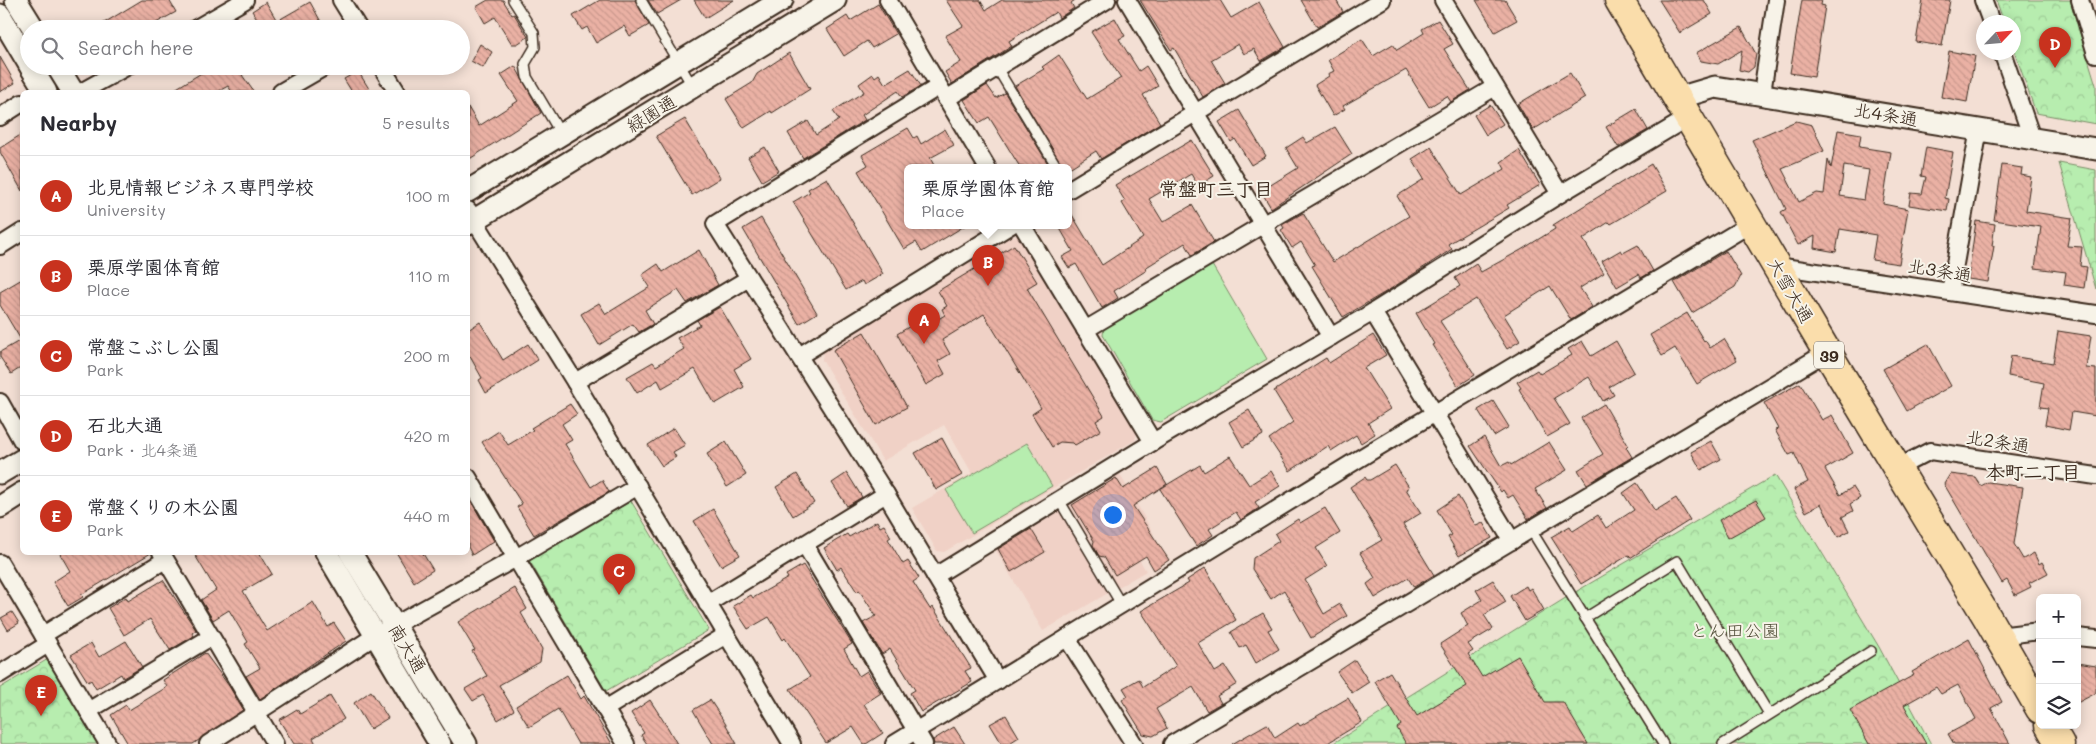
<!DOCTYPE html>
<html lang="en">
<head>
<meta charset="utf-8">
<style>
  :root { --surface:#fff; --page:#f2f2f3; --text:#2b2b33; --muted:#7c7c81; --line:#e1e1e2; --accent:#c8321e }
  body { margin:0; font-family:Mali,"Klee One",sans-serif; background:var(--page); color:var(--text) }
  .controls { position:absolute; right:15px; bottom:15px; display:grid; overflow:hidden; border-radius:8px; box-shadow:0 2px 12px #0003 }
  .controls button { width:45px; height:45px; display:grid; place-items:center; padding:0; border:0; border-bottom:1px solid var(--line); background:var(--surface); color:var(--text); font:25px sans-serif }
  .compass { position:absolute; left:1976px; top:15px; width:45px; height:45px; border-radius:50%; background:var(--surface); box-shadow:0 2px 12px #0003; rotate:64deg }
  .you { position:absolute; left:1112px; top:514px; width:18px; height:18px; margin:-12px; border:4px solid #fff; border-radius:50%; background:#1a73e8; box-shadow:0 0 0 8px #1a73e833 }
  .badge { display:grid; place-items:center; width:32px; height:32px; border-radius:50%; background:var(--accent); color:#fff; font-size:16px; font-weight:700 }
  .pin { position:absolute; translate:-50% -41px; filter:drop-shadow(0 1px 2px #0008) }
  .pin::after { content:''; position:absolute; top:26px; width:18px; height:15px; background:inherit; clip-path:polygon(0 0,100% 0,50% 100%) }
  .popup { position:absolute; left:904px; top:164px; width:168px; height:65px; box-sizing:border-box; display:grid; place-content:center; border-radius:8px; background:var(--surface); filter:drop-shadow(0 1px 4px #0005); font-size:16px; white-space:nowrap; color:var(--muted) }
  .popup b { font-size:19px; color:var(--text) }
  .popup::after { content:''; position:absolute; left:50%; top:100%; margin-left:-10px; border:10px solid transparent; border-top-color:var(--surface) }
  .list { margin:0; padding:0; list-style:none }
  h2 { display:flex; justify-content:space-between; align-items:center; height:65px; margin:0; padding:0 20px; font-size:21px }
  h2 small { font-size:16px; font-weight:400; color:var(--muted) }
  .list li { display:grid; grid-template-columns:32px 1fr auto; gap:15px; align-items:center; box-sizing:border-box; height:80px; padding:0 20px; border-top:1px solid var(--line) }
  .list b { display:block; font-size:19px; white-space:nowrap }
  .list p { margin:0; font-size:16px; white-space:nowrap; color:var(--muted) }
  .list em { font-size:16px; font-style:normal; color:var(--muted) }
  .icon { flex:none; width:28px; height:28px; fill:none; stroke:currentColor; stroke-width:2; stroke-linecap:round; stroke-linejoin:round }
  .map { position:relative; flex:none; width:2096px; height:744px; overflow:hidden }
  .search { position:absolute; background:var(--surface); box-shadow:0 2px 12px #0003; left:20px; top:20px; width:450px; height:55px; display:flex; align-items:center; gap:12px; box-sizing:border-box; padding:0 18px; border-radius:28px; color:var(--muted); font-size:19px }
  .panel { position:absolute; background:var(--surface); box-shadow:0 2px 12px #0003; left:20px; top:90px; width:450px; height:465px; border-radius:8px }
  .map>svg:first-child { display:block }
  .built { fill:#f0d1c6 }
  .park { fill:url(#park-crowns); stroke:#798c66 }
  .pitch { fill:#b7edaf; stroke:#798c66 }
  .building { fill:url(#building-back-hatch); stroke:#3b2a1e; fill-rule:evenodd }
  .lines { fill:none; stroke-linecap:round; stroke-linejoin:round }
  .service-casing { stroke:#3b2a1e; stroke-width:12 }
  .minor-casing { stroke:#3b2a1e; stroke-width:20 }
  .tertiary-casing { stroke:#3b2a1e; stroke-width:25 }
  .trunk-casing { stroke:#3b2a1e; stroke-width:31 }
  .service { stroke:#f7f3e8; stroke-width:9 }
  .minor { stroke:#f7f3e8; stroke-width:16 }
  .tertiary { stroke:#f7f3e8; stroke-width:21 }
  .trunk { stroke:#faddab; stroke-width:28 }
  .labels { text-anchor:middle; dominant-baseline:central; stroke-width:4; stroke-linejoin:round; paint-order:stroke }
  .shield { fill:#f7f3e8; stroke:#73665b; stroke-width:1 }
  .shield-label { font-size:16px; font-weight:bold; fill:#3b2a1e }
  .street-label { font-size:18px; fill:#3b2a1e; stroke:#f7f3e8 }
  .park-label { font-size:18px; fill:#54513b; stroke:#f7f3e8 }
  .neighbourhood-label { font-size:19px; font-weight:bold; fill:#3b2a1e; stroke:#f7f3e8 }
</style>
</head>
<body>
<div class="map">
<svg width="2096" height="744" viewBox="0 0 2096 744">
  <defs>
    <pattern id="park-crowns" width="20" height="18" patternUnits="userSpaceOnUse" patternTransform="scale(1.25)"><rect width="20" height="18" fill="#b7edaf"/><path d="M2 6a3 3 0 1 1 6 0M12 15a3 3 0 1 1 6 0" fill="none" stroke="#9ecb96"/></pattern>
    <pattern id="building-back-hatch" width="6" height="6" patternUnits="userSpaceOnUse" patternTransform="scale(1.25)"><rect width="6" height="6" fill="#eab1a4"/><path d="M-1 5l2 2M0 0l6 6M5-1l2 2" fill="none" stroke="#ca988d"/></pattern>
  </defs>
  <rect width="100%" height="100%" fill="#f3dfd4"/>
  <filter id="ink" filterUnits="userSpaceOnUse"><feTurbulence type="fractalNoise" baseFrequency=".02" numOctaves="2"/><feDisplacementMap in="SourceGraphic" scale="10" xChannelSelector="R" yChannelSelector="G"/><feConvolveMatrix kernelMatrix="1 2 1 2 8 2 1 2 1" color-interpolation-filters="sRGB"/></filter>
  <g filter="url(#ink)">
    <g class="built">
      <polygon points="1018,236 1137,432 1135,440 944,552 937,551 912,508 972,473 944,425 883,461 822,360 823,352 1009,237"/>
      <polygon points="1119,473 1154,534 1132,547 1146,571 1043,631 994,547"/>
    </g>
    <g class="park">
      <polygon points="1996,0 2070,0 2096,85 2096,124 2036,113 2014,50 2014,22 2004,22"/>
      <polygon points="2059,163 2096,170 2096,289"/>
      <polygon points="1775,475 1879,647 1931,744 1332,744 1572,594"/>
      <polygon points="631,501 709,630 606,691 529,560"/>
      <polygon points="48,659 98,744 0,744 0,688"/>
    </g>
    <g class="pitch">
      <polygon points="1212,265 1267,359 1161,422 1152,420 1103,335 1104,328"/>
      <polygon points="1027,443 1052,486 972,533 946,490"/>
    </g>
    <g class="building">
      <polygon points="142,0 169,0 176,12 156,23 159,29 94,29"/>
      <polygon points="488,0 503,0 512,15 514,14 528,37 517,44 512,44 495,17 485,23 476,7"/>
      <polygon points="600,0 635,0 649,25 630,36 624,26 596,43 587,27 582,30 573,16"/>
      <polygon points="648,0 681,0 657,14"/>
      <polygon points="694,0 734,0 705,18"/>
      <polygon points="946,0 980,0 986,10 1002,0 1075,0 1071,3 1074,8 1059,18 1056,12 1009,41 1012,46 952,84 945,72 961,62 945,36 963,26"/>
      <polygon points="1140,0 1220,0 1231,18 1259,2 1285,47 1261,61 1254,49 1244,54 1238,44 1211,60 1225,83 1203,97 1174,48 1171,50"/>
      <polygon points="1301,0 1336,0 1343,12 1317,27"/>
      <polygon points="1476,0 1505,0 1517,20 1495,32"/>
      <polygon points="1659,0 1704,0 1712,14 1680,33"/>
      <polygon points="1802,0 1822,0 1821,5 1825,6 1814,77 1790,73"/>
      <polygon points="1923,0 1950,0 1942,46 1916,42"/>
      <polygon points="266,2 277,21 310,2 325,29 264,29 252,11"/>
      <polygon points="878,4 896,34 872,48 867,41 844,56 827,29 847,16 850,21"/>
      <polygon points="1115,18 1125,36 1119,39 1139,71 1146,66 1158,86 1143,95 1160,123 1101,159 1096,151 1071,167 1063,167 1015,86 1044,69 1042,67 1059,55 1087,99 1121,78 1091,32"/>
      <polygon points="1438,20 1453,44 1444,49 1470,90 1451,102 1447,96 1429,107 1406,70 1343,106 1345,109 1333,116 1315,85 1329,76 1328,74 1334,71 1328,60 1362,39 1373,56 1393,44 1397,50 1424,33 1422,29"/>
      <polygon points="1741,27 1756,54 1754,67 1748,72 1739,70 1742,50 1718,64 1701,61 1696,53"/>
      <polygon points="480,44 492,52 483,68 471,61"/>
      <polygon points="1949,51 1975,56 1967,102 1941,97"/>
      <polygon points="789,53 810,89 772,113 771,111 744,128 726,99 752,83 757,74"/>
      <polygon points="0,57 15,83 0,92"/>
      <polygon points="213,66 256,66 242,75 254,92 232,92 228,86 217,92 170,92"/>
      <polygon points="515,66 541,113 468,160 468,107 479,126 518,101 501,75"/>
      <polygon points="910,69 921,86 902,97 898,91 862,115 865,120 803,158 788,133 808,121 816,135 839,120 833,111 864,92 859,84 873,74 875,77 879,74 885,84"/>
      <polygon points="358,71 371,92 352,92 344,79"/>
      <polygon points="1570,73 1585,98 1533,130 1518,104"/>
      <polygon points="987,85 996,98 1005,93 1050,167 1020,167 989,117 979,123 964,100"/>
      <polygon points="1490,105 1503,124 1486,135 1474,115"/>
      <polygon points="1636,109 1648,130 1618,147 1606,127"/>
      <polygon points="1239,110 1266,156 1251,165 1235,139 1231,142 1219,122"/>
      <polygon points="685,119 720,178 692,195 656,136"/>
      <path d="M1796 121 1812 125 1824 151 1782 169 1799 202 1817 193 1824 194 1828 160 1831 168 1838 130 1861 134 1859 147 1891 152 1883 204 1908 209 1899 264 1872 260 1876 235 1840 229 1836 252 1814 248 1815 236 1798 245 1781 212 1786 209 1752 140ZM1844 166 1869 170 1864 200 1840 196Z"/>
      <polygon points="1335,127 1352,154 1271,208 1261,191 1298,168 1286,148 1303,137 1307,143"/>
      <polygon points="908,128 914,138 917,136 921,144 945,129 954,145 930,158 935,167 908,167 908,225 966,225 922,252 916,242 904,249 858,171 868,165 862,155"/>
      <polygon points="22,134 22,191 0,152 0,148"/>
      <polygon points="1192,140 1214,176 1198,186 1191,174 1149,199 1163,222 1192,205 1214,242 1192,255 1185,243 1145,268 1147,270 1114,291 1118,298 1102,308 1076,264 1069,268 1062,257 1073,251 1058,225 1068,225 1068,208 1102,265 1143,238 1122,203 1125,201 1115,185"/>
      <polygon points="765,147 779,171 762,181 748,157"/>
      <polygon points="1431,147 1461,195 1505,169 1501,162 1519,150 1540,185 1507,205 1509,208 1448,244 1452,249 1389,290 1343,317 1312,266 1315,265 1301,242 1292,248 1281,230 1284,228 1282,225 1303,213 1333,262 1409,216 1397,196 1424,179 1412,159"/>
      <polygon points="1926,147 1953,152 1945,198 1949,199 1947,211 1909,205 1911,193 1922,194 1926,177 1921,176"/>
      <polygon points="1651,164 1667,191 1611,224 1609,222 1583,239 1604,273 1580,288 1592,307 1571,320 1550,286 1504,315 1520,341 1507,349 1476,299 1440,321 1475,375 1458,386 1432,345 1434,344 1416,313 1460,286 1455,278 1476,264 1481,272 1521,250 1555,229 1553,225"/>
      <polygon points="2002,165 2022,168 2021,175 2031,177 2026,211 2072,218 2067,246 2082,247 2080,266 2087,267 2084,288 2064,285 2066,272 2035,268 2041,227 1994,220"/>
      <polygon points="827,178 883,274 864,285 862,281 846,290 793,202 810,192 808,189"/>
      <polygon points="761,218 817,313 799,324 743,229"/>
      <polygon points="1976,221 1995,224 1992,246 1994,246 1988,282 1968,279"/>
      <polygon points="1014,245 1037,282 1027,288 1104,416 1096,421 1101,430 1075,445 1073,443 1060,442 1052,447 1032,414 1041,408 984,314 942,340 950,354 938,361 945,374 926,385 897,334 917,322 921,329 945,315 942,309 947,306 938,291"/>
      <polygon points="1638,245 1653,271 1641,278 1639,274 1617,287 1602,261 1621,250 1623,253"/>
      <polygon points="699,250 718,285 687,303 678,290 645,310 653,324 639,332 633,324 599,345 581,314 599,303 606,314 650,287 642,275 658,264 663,272"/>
      <polygon points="1726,251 1741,276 1735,287 1692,313 1674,282"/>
      <polygon points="22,279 22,367 11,374 0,357 0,352 21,340 0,305 0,292"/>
      <polygon points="720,307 751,359 734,369 744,387 715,404 695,369 662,388 658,380 637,393 627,377 653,362 656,366 684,349 677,338 700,325 697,320"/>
      <polygon points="1687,313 1704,341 1705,340 1710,348 1724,339 1737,360 1697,384 1675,348 1662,356 1650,335"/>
      <polygon points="480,322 503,360 528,344 538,360 486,393 479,380 482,378 468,353 468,330"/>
      <polygon points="2058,331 2091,336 2086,368 2096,369 2096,416 2072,412 2069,430 2045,425 2048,408 2040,407 2044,383 2008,376 2011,356 2053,363"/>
      <polygon points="864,332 907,407 876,425 833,350"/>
      <polygon points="1373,335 1386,355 1364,368 1390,409 1368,423 1375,434 1361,443 1356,435 1331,451 1328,446 1290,471 1269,439 1293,422 1274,391 1326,358 1329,363"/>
      <polygon points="1582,341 1591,356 1616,341 1634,372 1609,387 1614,395 1603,401 1589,377 1554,398 1570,424 1547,437 1519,389 1521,388 1517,382 1537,370 1540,374 1572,355 1568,349"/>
      <polygon points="1928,344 1951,386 1907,411 1883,369"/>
      <polygon points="1800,383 1822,420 1832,415 1853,453 1825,469 1840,495 1853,487 1860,498 1850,504 1853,511 1842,517 1849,531 1838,537 1821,504 1806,512 1794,489 1808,482 1794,453 1789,455 1775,430 1778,429 1764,403"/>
      <polygon points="1493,401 1509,427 1494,436 1478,410"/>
      <polygon points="570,404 577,414 562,424 572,440 565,444 591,487 602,480 609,492 534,535 517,507 522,504 482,442 499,431 508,445 533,430 531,428"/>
      <polygon points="1604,404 1628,445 1626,447 1632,457 1587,484 1578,470 1603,454 1581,418"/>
      <polygon points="1249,410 1263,435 1243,447 1229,422"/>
      <polygon points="674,428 685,445 673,452 676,457 662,466 648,445"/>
      <polygon points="1484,437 1501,466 1509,462 1511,465 1549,442 1567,470 1535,489 1547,508 1528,519 1513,495 1508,498 1503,490 1501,492 1470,446"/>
      <polygon points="942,438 962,475 936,490 915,453"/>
      <polygon points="1711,441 1721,459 1701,470 1691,452"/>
      <polygon points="726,442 746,475 727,487 707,454"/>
      <polygon points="1230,456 1249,485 1271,471 1280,486 1255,502 1259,508 1241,520 1236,512 1209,529 1213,535 1196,546 1160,489 1200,465 1204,472"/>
      <polygon points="1395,465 1409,487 1406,489 1421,513 1403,524 1434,575 1414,587 1408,578 1375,598 1367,584 1375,578 1360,553 1382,540 1350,487 1365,477 1367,480 1370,480"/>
      <polygon points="1157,468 1167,484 1133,506 1169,560 1154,570 1146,556 1115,575 1104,557 1099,556 1093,545 1094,541 1072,505 1116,478 1123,489"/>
      <polygon points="847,473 862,497 847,506 832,483"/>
      <polygon points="797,474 814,503 793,516 776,487"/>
      <polygon points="1950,474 1975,477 1981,486 1988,482 2023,487 2014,544 2023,559 2034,553 2039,564 2042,562 2048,573 2029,583 2031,587 2015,595 2007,580 2002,583 1944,484"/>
      <polygon points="1637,483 1655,511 1676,498 1690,520 1630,558 1629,555 1581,584 1551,537 1570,526 1573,531 1598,515 1606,528 1634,510 1623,493"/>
      <polygon points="468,496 494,541 472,555 468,547"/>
      <polygon points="1458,496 1476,526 1483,523 1492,538 1459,556 1448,537 1452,535 1437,510"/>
      <polygon points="1756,500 1766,517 1728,538 1719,520"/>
      <polygon points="1325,508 1340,533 1316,548 1327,566 1305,580 1324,614 1340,604 1347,616 1311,638 1284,590 1271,599 1252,569 1253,558 1279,541 1275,534 1298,519 1300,523"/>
      <polygon points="713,509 740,555 721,566 694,521"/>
      <polygon points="877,521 880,527 884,525 891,537 888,539 903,564 908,561 919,578 913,582 930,609 933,607 971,668 965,671 972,682 921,712 910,693 915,690 890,649 882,654 863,623 876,616 859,590 857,592 841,567 837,570 824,548 847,534 849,537"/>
      <polygon points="1031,529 1045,552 1011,572 998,549"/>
      <polygon points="59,552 151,552 151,553 81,595 83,597 68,606 53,582 70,571"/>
      <polygon points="193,552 259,552 272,574 243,591 267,631 313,602 328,627 334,623 346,641 260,699 246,676 260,668 245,644 248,642 229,610 213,620 201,600 216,590"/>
      <polygon points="396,552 422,552 433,570 414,582"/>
      <polygon points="803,565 852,644 844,649 859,676 867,671 881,693 864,704 883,733 866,744 864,744 853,727 826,743 790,689 810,677 785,638 783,640 769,617 748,629 733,606 751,595 753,598 788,578 786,575"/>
      <polygon points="1205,568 1236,620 1198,643 1215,672 1225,666 1237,684 1217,696 1221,703 1207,711 1193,687 1156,709 1167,728 1153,736 1143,734 1122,700 1128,696 1123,688 1139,679 1143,687 1176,666 1141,611 1189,583 1187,580"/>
      <polygon points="163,580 196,630 192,633 194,636 170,650 150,619 124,635 108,608 126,597 128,601"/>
      <polygon points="1493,580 1506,602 1484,615 1493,629 1468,644 1473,651 1468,654 1482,677 1518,656 1545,702 1563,702 1588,744 1406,744 1397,728 1401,725 1375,681 1390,672 1417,716 1467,686 1440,644 1468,626 1461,613 1482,600 1476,590"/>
      <polygon points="1526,586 1528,590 1531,588 1544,610 1525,621 1510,596"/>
      <polygon points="515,588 527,609 521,613 542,649 540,662 499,685 514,710 498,720 483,695 473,701 465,689 487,676 472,651 475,650 458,622"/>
      <polygon points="12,612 19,623 8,630 1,618"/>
      <polygon points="1263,613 1272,628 1268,630 1279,649 1256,663 1246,645 1240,648 1231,632"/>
      <polygon points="1969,639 2002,702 1991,708 2010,744 1954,744 1948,734 1976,719 1958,685 1941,694 1936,687 1904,705 1926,744 1869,744 1850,710 1914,675 1912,672"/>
      <polygon points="126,641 142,667 123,678 121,674 96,689 91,680 88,682 71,655 91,643 99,657"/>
      <polygon points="205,653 229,686 243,710 193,744 128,744 111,715 126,705 129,710 167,687 163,680"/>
      <polygon points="1355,660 1369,682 1352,693 1337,672"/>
      <polygon points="2077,663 2096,666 2096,693 2077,703"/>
      <polygon points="567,675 581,699 584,696 612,744 578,744 558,709 529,727 516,706"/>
      <polygon points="371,691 388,718 370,729 354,703"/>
      <polygon points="330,696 344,719 313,738 316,744 294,744 279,720 297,709 300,714"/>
      <polygon points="1348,698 1362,722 1326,744 1232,744 1267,724 1275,738 1298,723 1300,726"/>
      <polygon points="650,700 668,728 677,744 647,744 641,735 644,733 631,713"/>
      <polygon points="710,700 725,723 737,744 713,744 693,710"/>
      <polygon points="1006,715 1019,737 1008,744 1002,744 990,724"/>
      <polygon points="954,727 965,744 934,744 933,740"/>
    </g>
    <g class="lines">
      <defs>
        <g id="service">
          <polyline points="513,0 534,33 535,47 525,64 527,77 561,134"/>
          <polyline points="641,0 693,87"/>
          <polyline points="997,68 1057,167"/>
          <polyline points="1059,500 1121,604"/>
          <polyline points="1531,530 1663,744"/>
          <polyline points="1585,618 1677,561 1769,714"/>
          <polyline points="1723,744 1871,651"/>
        </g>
        <g id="minor">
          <polyline points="341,0 359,29"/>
          <polyline points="888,0 987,167"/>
          <polyline points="1127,0 1331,337"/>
          <polyline points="1443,0 1560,194"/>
          <polyline points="1983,0 1991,22"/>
          <polyline points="2080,0 2096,54"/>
          <polyline points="195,29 245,0"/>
          <polyline points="2002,52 2032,138"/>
          <polyline points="381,66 397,92"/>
          <polyline points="938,87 715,224 886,494 998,681"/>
          <polyline points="81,92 128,66"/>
          <polyline points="281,92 326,66"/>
          <polyline points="1762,93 1776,0"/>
          <polyline points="946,99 1107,0"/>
          <polyline points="0,117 22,103"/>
          <polyline points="1068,190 1382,0"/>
          <polyline points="468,210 575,382 792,744"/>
          <polyline points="1022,225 1153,442"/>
          <polyline points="0,246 22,232"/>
          <polyline points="1777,266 2096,314"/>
          <polyline points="1950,292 1979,129"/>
          <polyline points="1373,312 1512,541"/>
          <polyline points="1085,330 1495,87"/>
          <polyline points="799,356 1011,225"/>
          <polyline points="575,382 749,278"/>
          <polyline points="0,402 22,441"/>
          <polyline points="1897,468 1930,451 2096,476"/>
          <polyline points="468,477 626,744"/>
          <polyline points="805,545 924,744"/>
          <polyline points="161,552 275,744"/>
          <polyline points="0,563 108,744"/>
          <polyline points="935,576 1153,442 1373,312 1560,194 1689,117"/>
          <polyline points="707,604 886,494"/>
          <polyline points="43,635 165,560"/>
          <polyline points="1998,636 2040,631"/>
          <polyline points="2077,637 2096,639"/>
          <polyline points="1067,638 1134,744"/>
          <polyline points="0,674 48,644"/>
          <polyline points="605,709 726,635"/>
          <polyline points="88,711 211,637"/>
          <polyline points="208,744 375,636 516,558 638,486"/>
          <polyline points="894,744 1375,449 1752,223"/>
          <path d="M1172 744C1390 612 1609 483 1827 352"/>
        </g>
        <g id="tertiary">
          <polyline points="16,0 34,29"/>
          <polyline points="0,15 29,64"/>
          <polyline points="30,66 46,92"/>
          <polyline points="57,66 73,92"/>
          <polyline points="1678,98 1715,87 2096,149"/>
          <polyline points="468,191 782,0"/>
          <polyline points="468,224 835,0"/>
          <polyline points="0,473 22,460"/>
          <polyline points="0,507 22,493"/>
          <polyline points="326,552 440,744"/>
          <polyline points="350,552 466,744"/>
        </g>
        <g id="trunk">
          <polyline points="1619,0 1827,352 1987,617 2040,709"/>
          <polyline points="2049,725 2060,744"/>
        </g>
      </defs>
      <use href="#service" class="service-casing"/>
      <use href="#minor" class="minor-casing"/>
      <use href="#tertiary" class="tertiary-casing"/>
      <use href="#trunk" class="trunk-casing"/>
      <use href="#service" class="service"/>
      <use href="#minor" class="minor"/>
      <use href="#tertiary" class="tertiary"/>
      <use href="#trunk" class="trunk"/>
    </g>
  </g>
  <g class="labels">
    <rect class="shield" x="1814" y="341.5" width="30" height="27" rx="4"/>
    <g class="shield-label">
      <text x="1829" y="355">39</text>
    </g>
    <g class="street-label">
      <text transform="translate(651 113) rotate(-31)">緑園通</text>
      <text transform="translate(1886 114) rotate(9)">北4条通</text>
      <text transform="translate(1940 270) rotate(9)">北3条通</text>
      <text transform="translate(1791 290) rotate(60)">大雪大通</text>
      <text transform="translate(1998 441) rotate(9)">北2条通</text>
      <text transform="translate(408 648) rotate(59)">南大通</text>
    </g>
    <g class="park-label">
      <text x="1735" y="630">とん田公園</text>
    </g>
    <g class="neighbourhood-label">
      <text x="1216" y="188">常盤町三丁目</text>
      <text x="2033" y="471">本町二丁目</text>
    </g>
  </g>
</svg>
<div class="controls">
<button>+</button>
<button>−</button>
<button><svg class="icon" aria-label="layers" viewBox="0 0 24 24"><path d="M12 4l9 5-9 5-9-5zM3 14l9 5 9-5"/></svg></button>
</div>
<svg class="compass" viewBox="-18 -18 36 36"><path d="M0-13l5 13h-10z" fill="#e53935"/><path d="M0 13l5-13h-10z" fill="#7c7c81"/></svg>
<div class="you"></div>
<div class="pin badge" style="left:924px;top:344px">A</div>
<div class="pin badge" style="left:988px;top:286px">B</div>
<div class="popup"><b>栗原学園体育館</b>Place</div>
<div class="pin badge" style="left:619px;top:595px">C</div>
<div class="pin badge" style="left:2055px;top:68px">D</div>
<div class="pin badge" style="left:41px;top:716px">E</div>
<div class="search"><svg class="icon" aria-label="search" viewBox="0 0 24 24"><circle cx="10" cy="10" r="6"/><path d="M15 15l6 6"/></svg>Search here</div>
<section class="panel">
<h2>Nearby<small>5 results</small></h2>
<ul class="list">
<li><span class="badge">A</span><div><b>北見情報ビジネス専門学校</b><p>University</p></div><em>100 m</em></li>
<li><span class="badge">B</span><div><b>栗原学園体育館</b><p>Place</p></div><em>110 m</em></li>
<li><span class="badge">C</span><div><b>常盤こぶし公園</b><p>Park</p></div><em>200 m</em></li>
<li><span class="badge">D</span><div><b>石北大通</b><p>Park · 北4条通</p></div><em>420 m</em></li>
<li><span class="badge">E</span><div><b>常盤くりの木公園</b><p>Park</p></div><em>440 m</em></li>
</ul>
</section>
</div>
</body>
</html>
